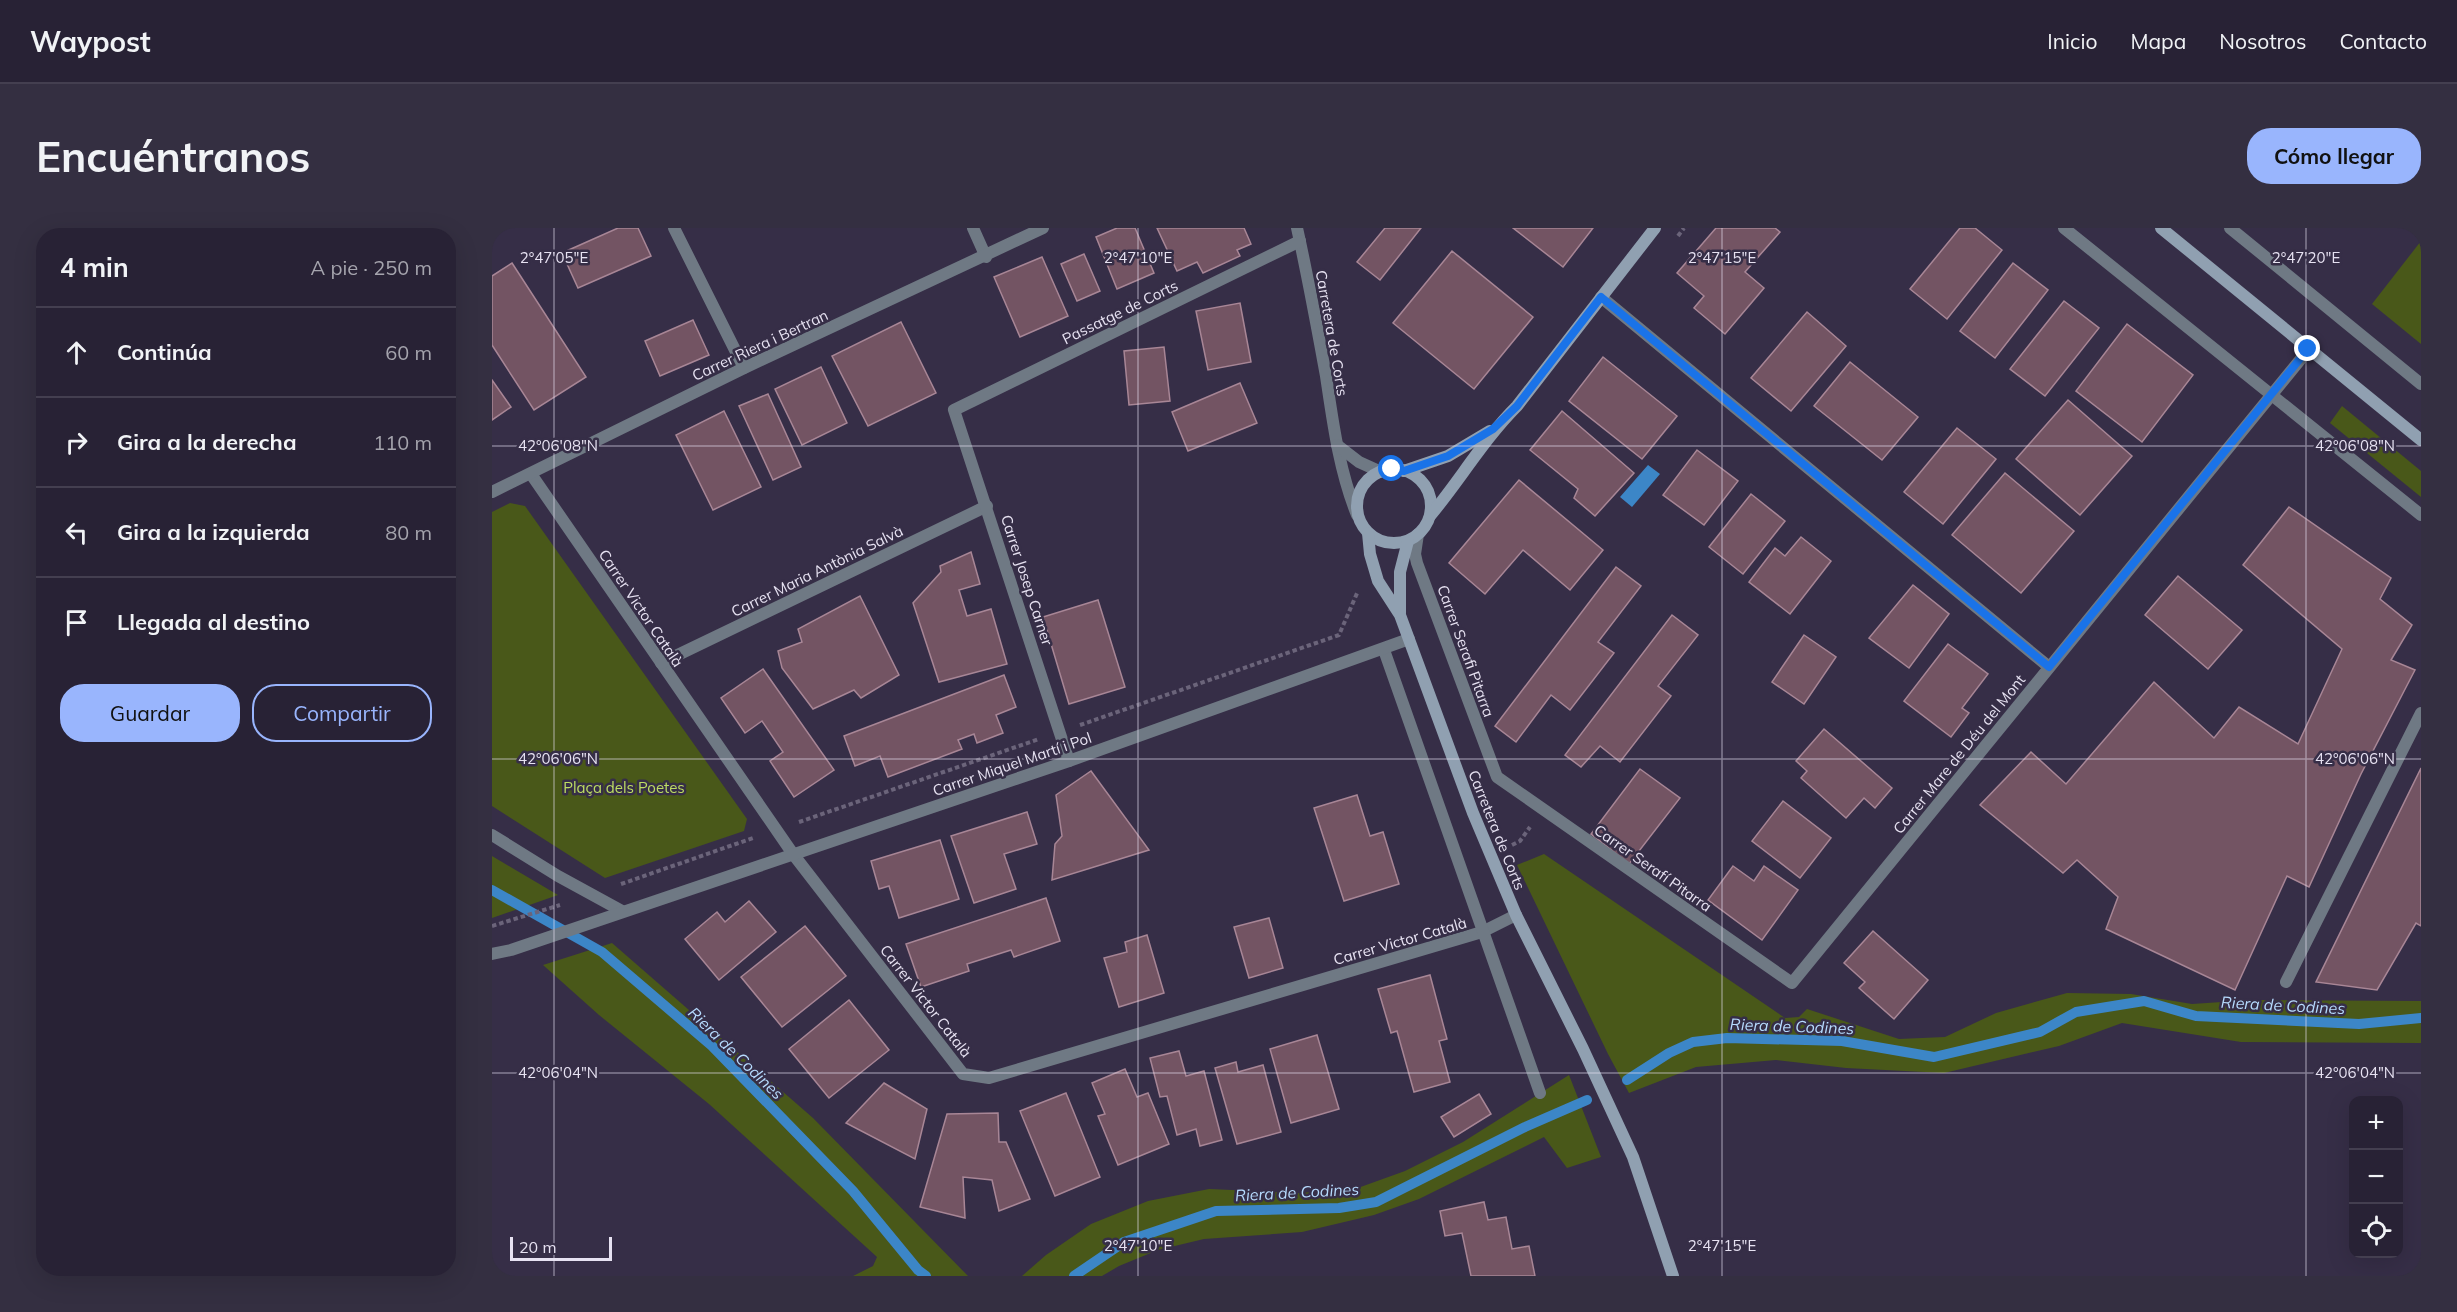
<!DOCTYPE html>
<html lang="es">
<head>
<meta charset="utf-8">
<style>
  :root { --surface:#282235; --page:#342f41; --text:#f1f3f6; --muted:#a5a4ad; --line:#443f50; --accent:#99b5fd }
  body { margin:0; font-family:Mulish,sans-serif; background:var(--page); color:var(--text) }
  .controls { position:absolute; right:18px; bottom:18px; display:grid; overflow:hidden; border-radius:12px; box-shadow:0 6px 24px #0002 }
  .controls button { width:54px; height:54px; display:grid; place-items:center; padding:0; border:0; border-bottom:2px solid var(--line); background:var(--surface); color:var(--text); font:30px sans-serif }
  .scale { position:absolute; left:18px; bottom:15px; width:102px; box-sizing:border-box; padding-left:6px; border:3px solid #e7e2f2; border-top:0; font-size:16px; line-height:21px; white-space:nowrap; color:#e7e2f2; -webkit-text-stroke:4px #362e47; paint-order:stroke }
  .stop { position:absolute; width:18px; height:18px; margin:-14px; border:4px solid #1a73e8; border-radius:50%; background:#fff }
  .stop.end { background:#1a73e8; border-color:#fff; box-shadow:0 2px 6px #0008 }
  .list { margin:0; padding:0; list-style:none }
  h2 { display:flex; justify-content:space-between; align-items:center; height:78px; margin:0; padding:0 24px; font-size:26px }
  h2 small { font-size:20px; font-weight:400; color:var(--muted) }
  .list li { display:grid; grid-template-columns:39px 1fr auto; gap:18px; align-items:center; box-sizing:border-box; height:90px; padding:0 24px; border-top:2px solid var(--line) }
  .list b { display:block; font-size:22px; white-space:nowrap }
  .list em { font-size:20px; font-style:normal; color:var(--muted) }
  .actions { display:flex; gap:12px; padding:18px 24px }
  .actions a { flex:1; padding:14px 0; border:2px solid var(--accent); border-radius:24px; text-align:center; font-size:21px; color:var(--accent) }
  .actions .main { background:var(--accent); color:#111 }
  .icon { flex:none; width:33px; height:33px; fill:none; stroke:currentColor; stroke-width:2; stroke-linecap:round; stroke-linejoin:round }
  .map { position:relative; flex:none; width:1929px; height:1048px; overflow:hidden; border-radius:24px }
  header { display:flex; align-items:center; gap:36px; box-sizing:border-box; height:84px; padding:0 30px; background:var(--surface); border-bottom:2px solid var(--line) }
  header strong { font-size:28px }
  nav { display:flex; gap:33px; margin-inline-start:auto; font-size:21px }
  .intro { display:flex; align-items:center; justify-content:space-between; box-sizing:border-box; height:144px; padding:0 36px }
  h1 { margin:0; font-size:42px }
  .button { padding:15px 27px; border-radius:24px; background:var(--accent); color:#111; font-size:21px; font-weight:700 }
  main { display:flex; gap:36px; padding:0 36px }
  aside { flex:1; background:var(--surface); border-radius:24px; box-shadow:0 6px 24px #0002 }
  .map>svg:first-child { display:block }
  .green { fill:#495819 }
  .water { fill:#3c86c7 }
  .lines { fill:none; stroke-linecap:round; stroke-linejoin:round }
  .stream { stroke:#3c86c7; stroke-width:10 }
  .building { fill:#735463; stroke:#a88696; stroke-width:1.5 }
  .path { stroke:#6b647a; stroke-width:4; stroke-dasharray:4.5 3; stroke-linecap:butt }
  .lane { stroke:#6f7984; stroke-width:12 }
  .street { stroke:#6f7984; stroke-width:12 }
  .secondary { stroke:#90a0b1; stroke-width:12 }
  .route { stroke:#1a73e8; stroke-width:8 }
  .ticks { fill:none; stroke:#e7e2f2; stroke-width:1.5; stroke-opacity:0.45 }
  .labels { text-anchor:middle; dominant-baseline:central; stroke-width:5; stroke-linejoin:round; paint-order:stroke }
  .street-label { font-size:15px; fill:#e7e2f2; stroke:#362e47 }
  .park-label { font-size:15px; fill:#bddd63; stroke:#362e47 }
  .water-label { font-size:16px; font-style:italic; fill:#b6dafd; stroke:#362e47 }
  .ticks-label { font-size:15px; text-anchor:middle; fill:#e7e2f2; stroke:#362e47; stroke-width:5; stroke-linejoin:round; paint-order:stroke }
</style>
</head>
<body>
<header>
<strong>Waypost</strong>
<nav><a>Inicio</a><a>Mapa</a><a>Nosotros</a><a>Contacto</a></nav>
</header>
<div class="intro"><h1>Encuéntranos</h1><a class="button">Cómo llegar</a></div>
<main>
<aside>
<h2>4 min<small>A pie · 250 m</small></h2>
<ul class="list">
<li><svg class="icon" aria-label="ahead" viewBox="0 0 24 24"><path d="M12 20V5M6 11l6-6 6 6"/></svg><div><b>Continúa</b></div><em>60 m</em></li>
<li><svg class="icon" aria-label="right" viewBox="0 0 24 24"><path d="M7 20v-9h11M14 6l5 5-5 5"/></svg><div><b>Gira a la derecha</b></div><em>110 m</em></li>
<li><svg class="icon" aria-label="left" viewBox="0 0 24 24"><path d="M17 20v-9H6M10 6l-5 5 5 5"/></svg><div><b>Gira a la izquierda</b></div><em>80 m</em></li>
<li><svg class="icon" aria-label="arrive" viewBox="0 0 24 24"><path d="M6 21V4h12l-3 4 3 4H6"/></svg><div><b>Llegada al destino</b></div></li>
</ul>
<div class="actions"><a class="main">Guardar</a><a>Compartir</a></div>
</aside>
<div class="map">
<svg width="1929" height="1048" viewBox="0 0 1929 1048">
  <rect width="100%" height="100%" fill="#362e47"/>
  <g class="green">
    <polygon points="1929,13 1929,116 1880,76"/>
    <polygon points="1850,178 1929,243 1929,269 1838,195"/>
    <polygon points="18,275 33,278 255,591 252,603 113,650 0,578 0,284"/>
    <polygon points="1052,626 1293,790 1307,789 1315,781 1407,811 1453,809 1504,785 1575,765 1639,766 1700,776 1760,772 1929,773 1929,815 1749,814 1630,795 1567,818 1452,845 1354,840 1284,832 1204,839 1137,865 1116,826 1025,637"/>
    <polygon points="0,628 66,667 0,690"/>
    <polygon points="120,715 321,890 476,1048 361,1048 381,1038 385,1029 217,876 107,787 51,737"/>
    <polygon points="1077,847 1109,929 1075,940 1052,909 927,971 882,987 810,1004 712,1011 666,1022 627,1038 610,1048 530,1048 554,1027 599,996 656,973 717,961 807,965 863,961 913,943 971,914"/>
  </g>
  <polygon class="water" points="1156,237 1168,246 1140,279 1128,269"/>
  <g class="lines">
    <g class="stream">
      <polyline points="0,662 110,724 220,818 361,963 426,1042 434,1048"/>
      <polyline points="1135,852 1177,825 1201,814 1235,810 1350,813 1442,829 1548,804 1584,784 1652,773 1704,788 1867,796 1929,790"/>
      <polyline points="582,1048 632,1014 724,983 847,980 884,974 1033,899 1095,872"/>
    </g>
  </g>
  <g class="building">
    <polygon points="126,0 146,0 159,28 86,60 70,25"/>
    <polygon points="625,0 643,0 662,45 625,61 604,9"/>
    <polygon points="665,0 752,0 759,16 745,22 748,28 711,45 705,34 685,43"/>
    <polygon points="893,0 929,0 888,52 865,34"/>
    <polygon points="1021,0 1101,0 1071,39"/>
    <polygon points="1224,0 1283,0 1288,4 1253,44 1272,60 1233,106 1202,80 1212,68 1185,45"/>
    <polygon points="1468,0 1483,0 1510,22 1455,91 1418,61"/>
    <polygon points="960,23 1041,89 982,161 901,95"/>
    <polygon points="592,26 608,63 585,73 569,36"/>
    <polygon points="550,29 576,88 528,109 502,49"/>
    <polygon points="20,35 94,149 42,182 0,117 0,48"/>
    <polygon points="1521,35 1556,62 1503,130 1468,103"/>
    <polygon points="1572,73 1607,100 1553,168 1518,141"/>
    <polygon points="748,75 759,134 716,142 704,83"/>
    <polygon points="1315,84 1354,118 1299,183 1259,150"/>
    <polygon points="201,92 217,127 168,148 153,113"/>
    <polygon points="409,94 444,165 376,198 340,128"/>
    <polygon points="1635,96 1701,147 1650,214 1584,163"/>
    <polygon points="672,119 678,173 637,177 632,123"/>
    <polygon points="1111,129 1185,188 1150,231 1077,173"/>
    <polygon points="1358,134 1426,189 1390,232 1322,178"/>
    <polygon points="329,139 355,195 310,217 283,161"/>
    <polygon points="0,152 19,179 0,192"/>
    <polygon points="748,155 765,195 696,223 680,184"/>
    <polygon points="276,166 309,239 281,252 247,178"/>
    <polygon points="1576,172 1640,228 1588,287 1524,231"/>
    <polygon points="232,183 269,259 221,282 184,207"/>
    <polygon points="1070,183 1142,245 1103,288 1082,270 1086,261 1038,222"/>
    <polygon points="1465,200 1504,231 1451,296 1412,264"/>
    <polygon points="1205,222 1246,253 1212,297 1171,267"/>
    <polygon points="1513,245 1582,303 1529,365 1460,307"/>
    <polygon points="1027,252 1111,322 1078,362 1031,322 993,366 957,335"/>
    <polygon points="1259,266 1293,293 1251,346 1217,319"/>
    <polygon points="1797,279 1899,350 1888,371 1920,397 1899,432 1923,442 1869,546 1817,659 1795,648 1743,762 1614,701 1626,669 1585,632 1571,645 1488,577 1539,524 1574,556 1662,454 1722,510 1747,479 1806,516 1850,421 1751,337"/>
    <polygon points="1309,309 1339,333 1298,386 1257,354 1283,320 1293,328"/>
    <polygon points="479,324 488,356 467,362 475,388 499,381 515,436 447,454 421,375 449,344 448,338"/>
    <polygon points="1124,339 1149,358 1106,414 1122,425 1078,482 1059,467 1024,514 1003,498"/>
    <polygon points="1686,348 1750,402 1716,441 1653,387"/>
    <polygon points="1421,357 1457,386 1417,440 1377,410"/>
    <polygon points="368,368 407,447 369,470 362,462 321,481 290,440 286,423 310,414 306,401"/>
    <polygon points="606,372 633,459 577,476 551,389"/>
    <polygon points="1180,387 1206,407 1166,458 1179,468 1128,534 1108,518 1089,539 1073,527"/>
    <polygon points="1312,407 1344,429 1312,476 1280,454"/>
    <polygon points="1456,416 1496,446 1470,480 1477,485 1459,509 1412,473"/>
    <polygon points="271,441 342,542 302,569 278,533 291,524 270,493 253,505 229,470"/>
    <polygon points="512,447 524,479 504,487 511,505 485,515 482,506 466,512 470,521 396,549 388,528 363,538 352,508"/>
    <polygon points="1332,501 1400,560 1383,580 1372,570 1354,590 1309,550 1315,543 1304,533"/>
    <polygon points="1929,540 1929,698 1924,695 1885,762 1824,754"/>
    <polygon points="1148,541 1188,570 1137,636 1099,606"/>
    <polygon points="599,543 657,622 560,652 563,616 570,608 564,567"/>
    <polygon points="865,567 878,608 891,604 907,656 852,673 822,580"/>
    <polygon points="1291,573 1339,610 1308,650 1260,613"/>
    <polygon points="535,584 545,616 512,626 524,661 482,675 459,608"/>
    <polygon points="448,612 467,671 407,690 397,658 387,661 379,633"/>
    <polygon points="1241,638 1262,653 1272,638 1306,662 1270,712 1216,672"/>
    <polygon points="554,670 568,713 522,729 519,722 475,736 477,743 429,759 414,716"/>
    <polygon points="257,673 284,704 227,752 193,711 225,684 233,694"/>
    <polygon points="777,690 791,740 757,750 742,699"/>
    <polygon points="313,698 354,748 290,799 249,749"/>
    <polygon points="1381,703 1436,752 1402,791 1367,760 1373,754 1352,735"/>
    <polygon points="655,707 672,765 627,779 612,730 635,724 633,714"/>
    <polygon points="938,747 955,811 947,813 958,854 922,864 905,803 899,805 886,761"/>
    <polygon points="357,772 397,822 337,870 297,821"/>
    <polygon points="825,807 847,881 799,895 778,821"/>
    <polygon points="687,823 694,848 712,843 730,912 708,918 704,901 685,907 675,868 668,869 658,830"/>
    <polygon points="744,834 746,844 771,837 789,904 745,916 723,840"/>
    <polygon points="633,841 645,869 656,865 677,916 626,937 606,888 613,886 600,855"/>
    <polygon points="392,855 435,881 423,931 354,895"/>
    <polygon points="574,865 608,949 563,968 528,883"/>
    <polygon points="987,866 999,886 962,909 949,889"/>
    <polygon points="506,885 507,914 514,914 538,971 507,983 500,952 471,949 473,990 428,979 455,886"/>
    <polygon points="992,974 996,992 1014,989 1020,1021 1037,1018 1043,1048 979,1048 970,1005 953,1008 948,983"/>
  </g>
  <g class="lines">
    <g class="path">
      <polyline points="1186,8 1192,0"/>
      <polyline points="588,497 847,407 866,363"/>
      <polyline points="307,594 547,511"/>
      <polyline points="1020,617 1028,613 1038,599"/>
      <polyline points="129,656 261,610"/>
      <polyline points="0,698 68,677"/>
    </g>
    <polyline class="lane" points="1794,754 1929,485"/>
    <g class="street">
      <polyline points="182,0 252,140"/>
      <polyline points="481,0 494,29"/>
      <path d="M805 0C816 49 825 99 834 148 841 195 847 242 865 287"/>
      <polyline points="1572,0 1929,287"/>
      <polyline points="1738,0 1929,156"/>
      <polyline points="1109,69 1557,439"/>
      <polyline points="845,217 867,234 889,244"/>
      <polyline points="39,246 301,626 471,846 497,850 990,704 1024,687"/>
      <polyline points="0,264 252,140 551,0"/>
      <polyline points="926,306 923,326 925,335 1005,549 1300,755 1817,121"/>
      <polyline points="892,422 1048,865"/>
      <polyline points="169,435 495,278"/>
      <polyline points="577,533 462,182 808,13"/>
      <polyline points="0,607 66,648 130,683"/>
      <polyline points="0,726 19,722 577,533 917,411"/>
    </g>
    <g class="secondary">
      <polyline points="1669,0 1929,212"/>
      <circle cx="902" cy="278" r="37"/>
      <polyline points="912,243 956,228 998,203"/>
      <path d="M938 288C968 252 992 211 1025 178L1163 0"/>
      <polyline points="876,305 878,326 886,353 908,387 981,585 1024,687 1091,821 1141,929 1181,1048"/>
      <polyline points="908,385 908,344 916,313"/>
    </g>
  </g>
  <g class="lines">
    <polyline class="route" points="900,241 912,243 956,228 1001,201 1025,178 1109,69 1557,439 1816,121"/>
  </g>
  <path class="ticks" d="M62 0V1048M646 0V1048M1230 0V1048M1814 0V1048M0 218H1929M0 531H1929M0 845H1929"/>
  <g class="labels">
    <g class="street-label">
      <text transform="translate(628 84) rotate(-26)">Passatge de Corts</text>
      <text transform="translate(840 105) rotate(80)">Carretera de Corts</text>
      <text transform="translate(268 117) rotate(-25)">Carrer Riera i Bertran</text>
      <text transform="translate(325 343) rotate(-26)">Carrer Maria Antònia Salvà</text>
      <text transform="translate(535 352) rotate(72)">Carrer Josep Carner</text>
      <text transform="translate(149 380) rotate(56)">Carrer Victor Català</text>
      <text transform="translate(974 423) rotate(70)">Carrer Serafi Pitarra</text>
      <text transform="translate(1467 526) rotate(-51)">Carrer Mare de Déu del Mont</text>
      <text transform="translate(520 536) rotate(-19)">Carrer Miquel Martí i Pol</text>
      <text transform="translate(1005 602) rotate(68)">Carretera de Corts</text>
      <text transform="translate(1161 640) rotate(35)">Carrer Serafí Pitarra</text>
      <text transform="translate(908 713) rotate(-16)">Carrer Victor Català</text>
      <text transform="translate(434 773) rotate(52)">Carrer Victor Català</text>
    </g>
    <g class="park-label">
      <text x="132" y="559">Plaça dels Poetes</text>
    </g>
    <g class="water-label">
      <text transform="translate(1791 777) rotate(3)">Riera de Codines</text>
      <text transform="translate(1300 798) rotate(2)">Riera de Codines</text>
      <text transform="translate(244 825) rotate(44)">Riera de Codines</text>
      <text transform="translate(805 964) rotate(-3)">Riera de Codines</text>
    </g>
  </g>
  <g class="ticks-label">
    <text x="62" y="35">2°47'05"E</text>
    <text x="646" y="35">2°47'10"E</text>
    <text x="1230" y="35">2°47'15"E</text>
    <text x="1814" y="35">2°47'20"E</text>
    <text x="66" y="223">42°06'08"N</text>
    <text x="1863" y="223">42°06'08"N</text>
    <text x="66" y="536">42°06'06"N</text>
    <text x="1863" y="536">42°06'06"N</text>
    <text x="66" y="850">42°06'04"N</text>
    <text x="1863" y="850">42°06'04"N</text>
    <text x="646" y="1023">2°47'10"E</text>
    <text x="1230" y="1023">2°47'15"E</text>
  </g>
</svg>
<div class="controls">
<button>+</button>
<button>−</button>
<button><svg class="icon" aria-label="locate" viewBox="0 0 24 24"><circle cx="12" cy="12" r="6"/><path d="M12 2v4M12 18v4M2 12h4M18 12h4"/></svg></button>
</div>
<div class="scale">20 m</div>
<div class="stop" style="left:900px;top:241px"></div>
<div class="stop end" style="left:1816px;top:121px"></div>
</div>
</main>
</body>
</html>
